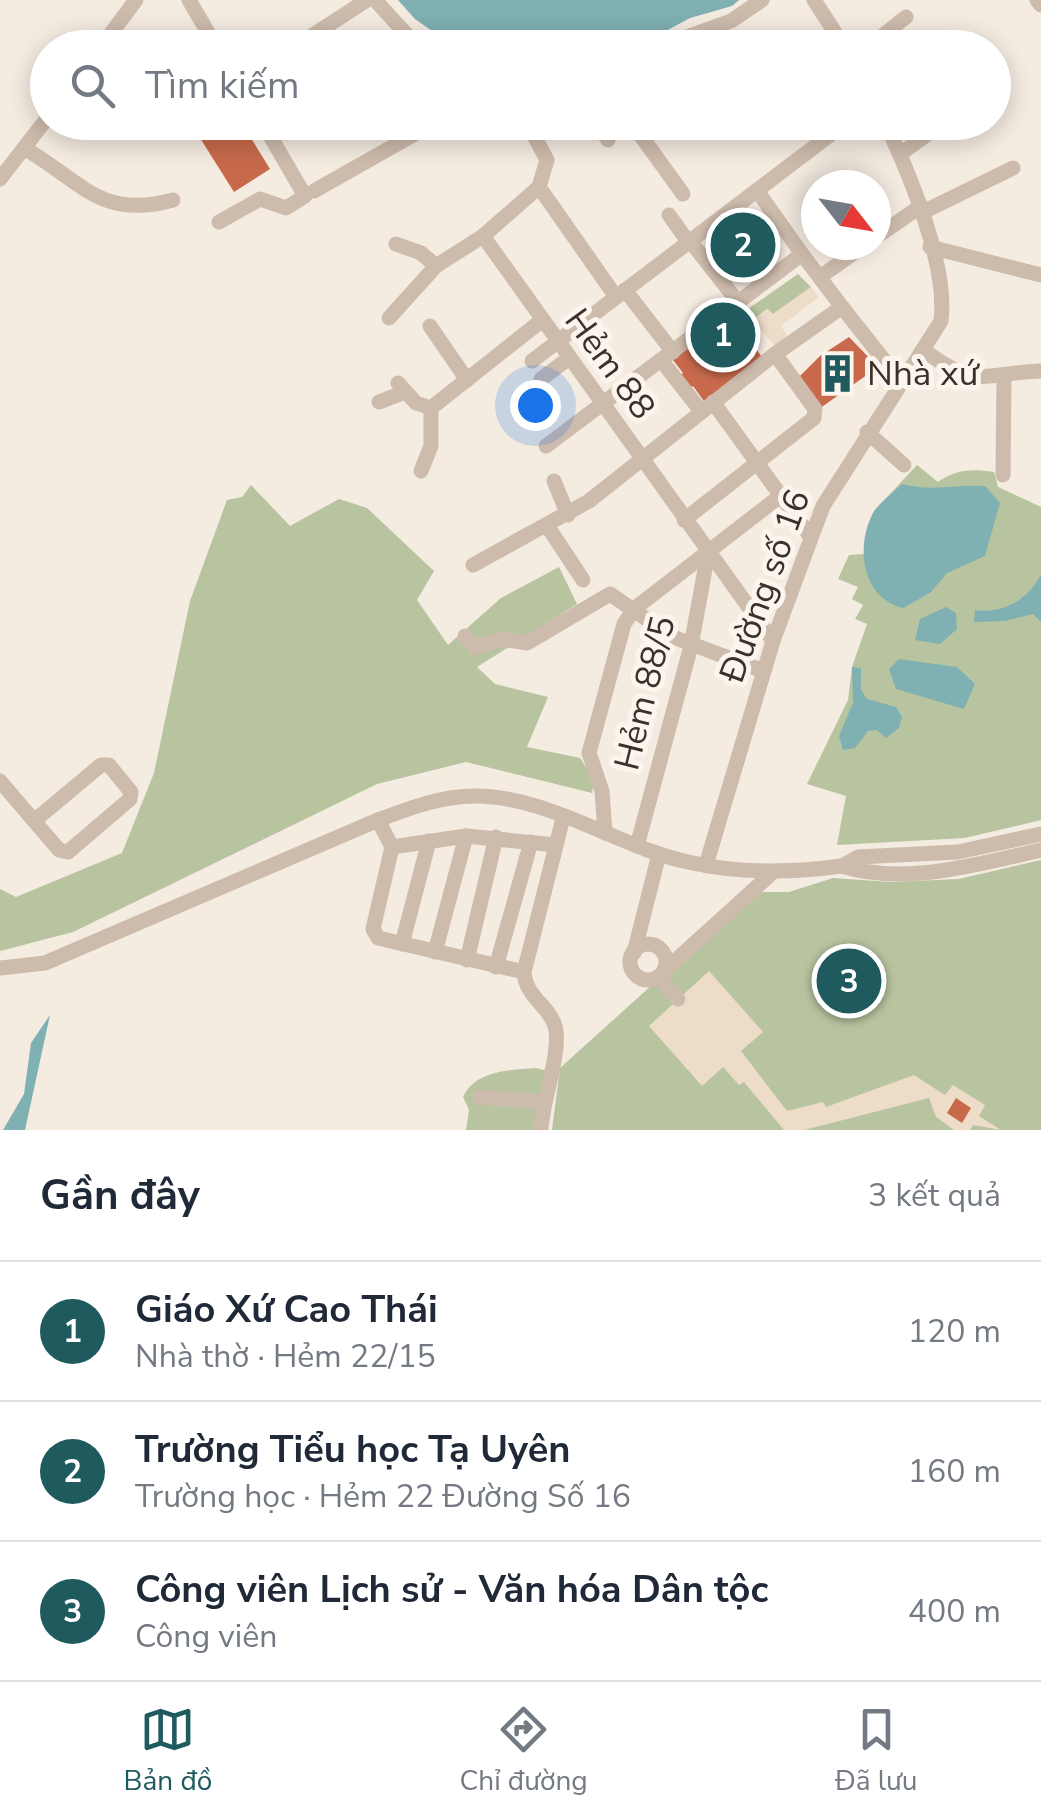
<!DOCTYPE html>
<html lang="vi">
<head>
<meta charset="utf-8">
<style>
  :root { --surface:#fff; --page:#f2f2f3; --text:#1f2937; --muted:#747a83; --line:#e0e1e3; --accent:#1f5a5e }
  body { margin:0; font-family:"Nunito Sans",sans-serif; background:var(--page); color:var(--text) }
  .compass { position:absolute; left:801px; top:170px; width:90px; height:90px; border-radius:50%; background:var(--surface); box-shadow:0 5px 25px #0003; rotate:121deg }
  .you { position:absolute; left:535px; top:405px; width:35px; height:35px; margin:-25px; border:8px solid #fff; border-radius:50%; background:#1a73e8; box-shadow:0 0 0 15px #1a73e833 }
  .badge { display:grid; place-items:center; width:65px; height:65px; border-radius:50%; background:var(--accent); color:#fff; font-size:32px; font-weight:700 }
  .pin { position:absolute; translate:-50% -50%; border:5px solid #fff; box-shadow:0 2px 10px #0006 }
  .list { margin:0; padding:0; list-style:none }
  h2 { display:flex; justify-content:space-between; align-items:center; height:130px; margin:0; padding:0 40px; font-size:42px }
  h2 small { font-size:32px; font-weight:400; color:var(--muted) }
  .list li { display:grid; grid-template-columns:65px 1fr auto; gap:30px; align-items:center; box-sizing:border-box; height:140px; padding:0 40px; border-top:2px solid var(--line) }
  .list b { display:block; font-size:38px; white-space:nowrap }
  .list p { margin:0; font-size:32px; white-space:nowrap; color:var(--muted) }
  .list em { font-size:32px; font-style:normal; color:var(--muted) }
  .icon { flex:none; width:55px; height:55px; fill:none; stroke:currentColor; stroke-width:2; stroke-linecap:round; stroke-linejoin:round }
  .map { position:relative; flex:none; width:1041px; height:1130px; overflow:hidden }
  .search { position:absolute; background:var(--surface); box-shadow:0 5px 25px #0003; left:30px; right:30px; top:30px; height:110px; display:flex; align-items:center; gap:25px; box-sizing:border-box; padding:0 35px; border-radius:55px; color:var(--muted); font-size:38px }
  .sheet { height:550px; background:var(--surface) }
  nav { display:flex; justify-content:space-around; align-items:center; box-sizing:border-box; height:140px; border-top:2px solid var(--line); background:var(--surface); font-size:28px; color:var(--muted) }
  nav a { display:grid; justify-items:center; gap:5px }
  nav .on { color:var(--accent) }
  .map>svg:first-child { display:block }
  .green { fill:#b8c4a0 }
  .plaza { fill:#ecdcc8 }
  .water { fill:#7fb0b2 }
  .building { fill:#c8694b }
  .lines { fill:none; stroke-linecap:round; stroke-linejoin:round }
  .minor { stroke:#cdbbac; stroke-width:15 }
  .labels { text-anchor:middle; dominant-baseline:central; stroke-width:10; stroke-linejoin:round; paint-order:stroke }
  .street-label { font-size:35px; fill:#3b302b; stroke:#fbf5ee }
  .poi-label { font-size:35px; fill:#3b302b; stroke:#fbf5ee; text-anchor:start }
</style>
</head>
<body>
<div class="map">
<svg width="1041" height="1130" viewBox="0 0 1041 1130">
  <rect width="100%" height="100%" fill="#f4ebe1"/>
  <g class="green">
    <polygon points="798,274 811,287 772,315 767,309 753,320 745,311"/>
    <path d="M917 465 938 482C958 469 972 469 994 472L998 487 1041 507V820L965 838 837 845 846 796 807 784 848 700 852 667 867 624 855 619 863 605 852 599 858 587 838 579 849 555 864 554 874 511Z"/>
    <polygon points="251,485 290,526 339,499 367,508 434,571 417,600 448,645 501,598 559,567 577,604 477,667 495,684 548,697 527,747 580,758 594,780 592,793 466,762 377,784 73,932 0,951 0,889 16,897 122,853 154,773 190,601 227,500 242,497"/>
    <polygon points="1041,860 1041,1130 552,1130 560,1068 755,892 789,892 833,878 890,882 959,879"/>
    <path d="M536 1068 548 1071 542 1130H466L469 1110 463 1097C475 1070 511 1070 536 1068Z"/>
  </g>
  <g class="plaza">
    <polygon points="811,287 819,297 781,326 788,337 779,351 753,320 768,309 773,314"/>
    <polygon points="709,971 763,1032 741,1051 787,1111 823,1102 826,1107 914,1075 945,1095 953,1085 985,1105 979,1116 1001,1130 973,1125 970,1130 954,1130 936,1117 929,1098 804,1130 784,1130 744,1082 739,1085 723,1067 702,1086 649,1026"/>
  </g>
  <g class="water">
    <polygon points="398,0 739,0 732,6 690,18 636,47 456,48 415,19"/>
    <path d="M902 484C930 492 955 484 985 486L1000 503 985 556 947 573 930 593 903 608C862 598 855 547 873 513 879 503 893 493 902 484Z"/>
    <path d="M1041 574V622L1033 614 1005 621 974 622 975 610C1002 614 1029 600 1041 574Z"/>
    <polygon points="946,607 956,613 957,629 940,644 915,640 920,619"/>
    <polygon points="899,659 957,667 975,684 964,709 896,689 889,669"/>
    <polygon points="852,667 861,668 861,690 867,699 896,707 902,717 899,728 886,738 877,730 868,731 855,748 843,750 839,736 853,703"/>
    <polygon points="50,1015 25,1130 3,1130 24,1094 31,1043"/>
  </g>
  <g class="building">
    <polygon points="190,122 241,122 270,169 234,192"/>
    <polygon points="728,312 762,357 704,401 693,386 686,390 677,378 683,373 673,360"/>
    <polygon points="849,337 878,367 819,409 798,378 820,356"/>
    <polygon points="956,1098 971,1108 962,1123 947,1113"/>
  </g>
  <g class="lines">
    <g class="minor">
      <polyline points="189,0 217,48"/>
      <polyline points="375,0 419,48"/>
      <polyline points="814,0 845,48"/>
      <polyline points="1037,0 1041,5"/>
      <polyline points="100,48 136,0"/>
      <polyline points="293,48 367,0"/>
      <polyline points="656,48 731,21 762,0"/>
      <polyline points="867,48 906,17"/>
      <polyline points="596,122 608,140"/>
      <polyline points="631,122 683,194"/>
      <polyline points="529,126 547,160 539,187 483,236 773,641"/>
      <path d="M24 148C81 181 101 220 173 200"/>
      <polyline points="900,154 945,122"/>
      <polyline points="0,179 48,117"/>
      <polyline points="539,187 616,297"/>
      <polyline points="314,191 436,122"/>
      <polyline points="758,192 802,254"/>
      <polyline points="923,212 1013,168"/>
      <polyline points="669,215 689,243"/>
      <polyline points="219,222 260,199 286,208 305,196 262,122"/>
      <polyline points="876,237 921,206"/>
      <polyline points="691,242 738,302"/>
      <polyline points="396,244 421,253 436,266"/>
      <polyline points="930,247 1041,275"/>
      <polyline points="820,277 865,245"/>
      <polyline points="625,290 673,352"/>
      <polyline points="842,307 902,383"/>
      <polyline points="389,318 436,266 483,236"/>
      <polyline points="430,326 467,380"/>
      <path d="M925 351C977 390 983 373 1041 371"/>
      <polyline points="661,360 701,411"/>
      <polyline points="532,361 847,122"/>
      <polyline points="541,379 568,359"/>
      <polyline points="398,383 416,403 431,408 541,321"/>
      <polyline points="379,402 405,392"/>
      <polyline points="713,402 810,536"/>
      <polyline points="867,432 904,465"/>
      <polyline points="421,471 431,446 431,408"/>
      <polyline points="1003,475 1004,377"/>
      <polyline points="554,481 568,515"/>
      <polyline points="684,520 814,418 815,409 775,354"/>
      <polyline points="548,527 583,580"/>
      <polyline points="473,565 589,501 775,354 842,307 802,254 546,446"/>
      <polyline points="465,636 475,647 502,639 527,643 610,594 673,637 763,671"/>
      <polyline points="0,781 59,850 68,852 130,799 131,792 109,765 101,765 34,821"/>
      <polyline points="378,820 392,847 373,929 378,938 524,972"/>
      <polyline points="605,833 602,791 589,753 624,624 634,609 779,497"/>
      <path d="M1041 834 958 852 858 857 842 866C905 886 979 864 1041 850"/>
      <polyline points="637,846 691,646 708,553"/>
      <polyline points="392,847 466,836 556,845"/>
      <path d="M706 865 773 641 823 506 941 321C948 265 909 173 885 122"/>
      <polyline points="402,944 429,841"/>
      <circle cx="648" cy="962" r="18"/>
      <polyline points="435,952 466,836"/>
      <polyline points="634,953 659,854"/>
      <polyline points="467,960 496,837"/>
      <polyline points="496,967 531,842"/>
      <path d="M0 968 45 963 378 820C410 808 441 796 475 796 549 796 618 847 688 862 740 874 790 873 842 866"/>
      <polyline points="665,970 772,873"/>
      <polyline points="659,977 678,999"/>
      <polyline points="480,1097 542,1102"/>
      <path d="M541 1130C542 1102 562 1049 555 1026 548 1004 526 998 524 972L563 818"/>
    </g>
  </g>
  <defs>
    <symbol id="building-bare" viewBox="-9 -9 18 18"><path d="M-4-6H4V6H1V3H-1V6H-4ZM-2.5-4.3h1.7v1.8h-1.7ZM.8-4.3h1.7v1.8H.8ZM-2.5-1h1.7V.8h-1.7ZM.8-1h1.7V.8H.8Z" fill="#1f5a5e" stroke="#fbf5ee" stroke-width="2.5" paint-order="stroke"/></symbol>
  </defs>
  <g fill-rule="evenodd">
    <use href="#building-bare" x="810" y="346" width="55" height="55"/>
  </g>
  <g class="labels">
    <g class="street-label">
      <text transform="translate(610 364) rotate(54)">Hẻm 88</text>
      <text transform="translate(765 586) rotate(-70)">Đường số 16</text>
      <text transform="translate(645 693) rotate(-76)">Hẻm 88/5</text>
    </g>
    <g class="poi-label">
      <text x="867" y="373">Nhà xứ</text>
    </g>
  </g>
</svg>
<svg class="compass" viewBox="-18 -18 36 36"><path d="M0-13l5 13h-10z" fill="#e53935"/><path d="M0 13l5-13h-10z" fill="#747a83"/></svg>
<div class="you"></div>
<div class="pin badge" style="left:723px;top:335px">1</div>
<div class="pin badge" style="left:743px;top:245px">2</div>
<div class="pin badge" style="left:849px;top:981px">3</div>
<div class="search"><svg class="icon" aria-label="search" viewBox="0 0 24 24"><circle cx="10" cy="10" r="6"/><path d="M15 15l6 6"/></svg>Tìm kiếm</div>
</div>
<section class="sheet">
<h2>Gần đây<small>3 kết quả</small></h2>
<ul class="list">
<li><span class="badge">1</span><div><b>Giáo Xứ Cao Thái</b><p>Nhà thờ · Hẻm 22/15</p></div><em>120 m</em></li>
<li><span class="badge">2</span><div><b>Trường Tiểu học Tạ Uyên</b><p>Trường học · Hẻm 22 Đường Số 16</p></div><em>160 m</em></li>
<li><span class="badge">3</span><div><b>Công viên Lịch sử - Văn hóa Dân tộc</b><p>Công viên</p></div><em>400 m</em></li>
</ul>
</section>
<nav>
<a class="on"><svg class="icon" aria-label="map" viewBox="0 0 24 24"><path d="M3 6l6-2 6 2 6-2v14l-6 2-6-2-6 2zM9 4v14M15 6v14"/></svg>Bản đồ</a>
<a><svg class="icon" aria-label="directions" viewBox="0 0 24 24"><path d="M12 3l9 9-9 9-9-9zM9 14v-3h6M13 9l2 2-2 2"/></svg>Chỉ đường</a>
<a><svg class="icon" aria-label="saved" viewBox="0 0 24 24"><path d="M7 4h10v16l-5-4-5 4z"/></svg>Đã lưu</a>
</nav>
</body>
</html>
